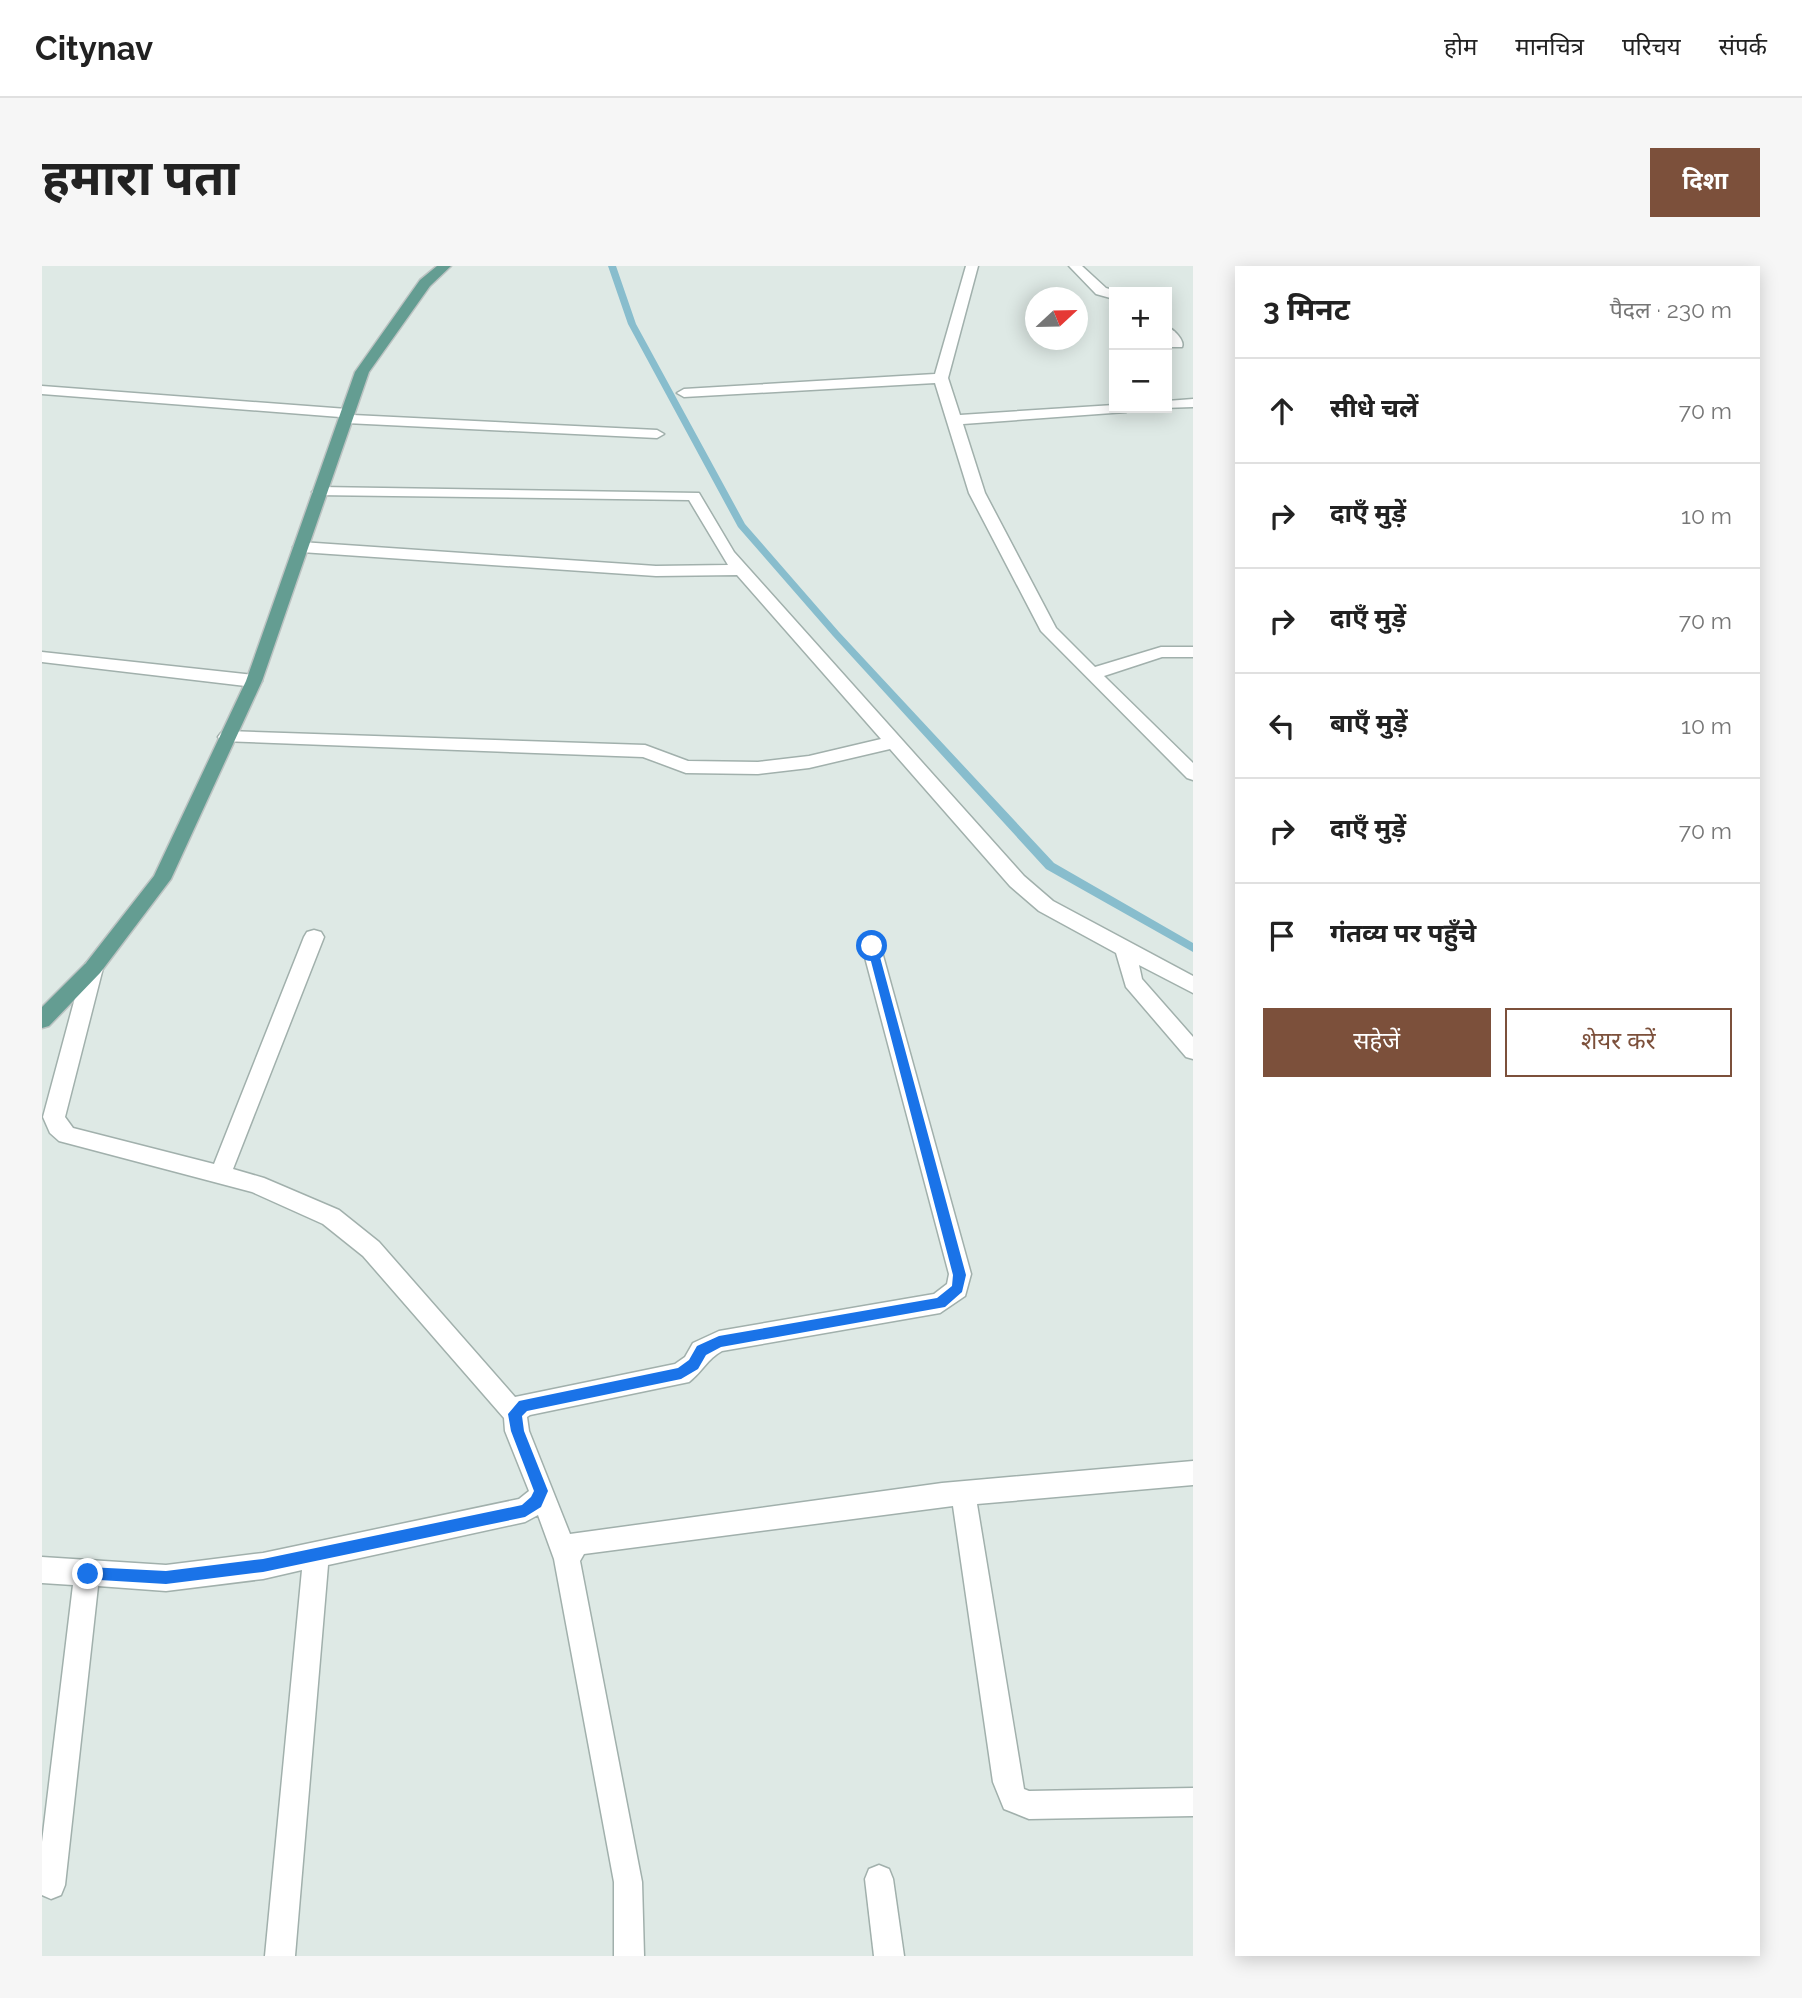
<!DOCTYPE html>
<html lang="hi">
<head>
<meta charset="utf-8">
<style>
  :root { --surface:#fff; --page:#f6f6f6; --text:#222; --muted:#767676; --line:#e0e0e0; --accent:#7c503b }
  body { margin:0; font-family:Raleway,"Noto Sans Devanagari",sans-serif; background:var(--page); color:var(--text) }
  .controls { position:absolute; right:21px; top:21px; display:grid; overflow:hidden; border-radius:0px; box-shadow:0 4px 18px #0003 }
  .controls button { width:63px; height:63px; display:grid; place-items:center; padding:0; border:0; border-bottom:2px solid var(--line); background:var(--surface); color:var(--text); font:35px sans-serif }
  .compass { position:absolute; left:983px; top:21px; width:63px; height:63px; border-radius:50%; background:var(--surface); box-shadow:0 4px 18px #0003; rotate:68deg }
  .stop { position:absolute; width:21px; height:21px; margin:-16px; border:5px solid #1a73e8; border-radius:50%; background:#fff }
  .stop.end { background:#1a73e8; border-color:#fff; box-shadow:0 2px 7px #0008 }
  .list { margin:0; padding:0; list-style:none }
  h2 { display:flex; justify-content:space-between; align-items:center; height:91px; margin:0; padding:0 28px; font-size:30px }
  h2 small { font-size:23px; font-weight:400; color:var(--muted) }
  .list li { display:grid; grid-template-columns:46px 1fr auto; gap:21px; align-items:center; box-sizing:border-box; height:105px; padding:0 28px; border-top:2px solid var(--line) }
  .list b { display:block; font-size:26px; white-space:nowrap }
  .list em { font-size:23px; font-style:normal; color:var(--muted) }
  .actions { display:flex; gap:14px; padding:21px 28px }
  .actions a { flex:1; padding:16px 0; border:2px solid var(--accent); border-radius:0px; text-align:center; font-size:24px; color:var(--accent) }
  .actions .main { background:var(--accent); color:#fff }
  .icon { flex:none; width:38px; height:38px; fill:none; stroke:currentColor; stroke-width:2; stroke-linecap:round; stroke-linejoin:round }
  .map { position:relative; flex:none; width:1151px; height:1690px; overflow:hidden; border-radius:0px }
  header { display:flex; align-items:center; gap:42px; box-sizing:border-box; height:98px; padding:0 35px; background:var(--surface); border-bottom:2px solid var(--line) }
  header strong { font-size:33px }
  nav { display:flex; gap:38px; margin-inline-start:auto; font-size:24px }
  .intro { display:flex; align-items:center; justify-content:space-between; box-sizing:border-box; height:168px; padding:0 42px }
  h1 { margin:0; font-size:49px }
  .button { padding:18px 32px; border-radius:0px; background:var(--accent); color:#fff; font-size:24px; font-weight:700 }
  main { display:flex; gap:42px; padding:0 42px }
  aside { flex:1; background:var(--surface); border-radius:0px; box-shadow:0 4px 18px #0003 }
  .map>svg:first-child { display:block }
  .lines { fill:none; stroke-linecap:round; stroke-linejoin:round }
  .stream { fill:#88bdcd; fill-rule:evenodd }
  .minor-casing { stroke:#a1b0ac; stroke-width:3 }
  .major-casing { stroke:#bcc3c2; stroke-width:3 }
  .minor { fill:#fff; fill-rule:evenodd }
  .major { fill:#649d92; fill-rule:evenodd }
  .route { fill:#1a73e8 }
</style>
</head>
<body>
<header>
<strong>Citynav</strong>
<nav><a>होम</a><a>मानचित्र</a><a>परिचय</a><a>संपर्क</a></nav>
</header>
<div class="intro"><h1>हमारा पता</h1><a class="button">दिशा</a></div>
<main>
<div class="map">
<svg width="1151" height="1690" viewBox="0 0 1151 1690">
  <rect width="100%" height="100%" fill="#dee9e5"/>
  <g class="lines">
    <polygon class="stream" points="566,0 574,0 594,58 703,258 797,366 1012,597 1151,677 1151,686 1004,603 791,370 696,261 586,58"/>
    <defs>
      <g id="minor">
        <polygon points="924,0 936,0 906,112 918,149 1072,139 1072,142 1091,142 1084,146 921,158 943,227 1014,362 1053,401 1119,381 1151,381 1151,391 1120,391 1062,410 1151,497 1151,514 1145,512 999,365 927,227 893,117 642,131 635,127 642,123 893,108"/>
        <polygon points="1027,0 1040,0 1064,22 1077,26 1072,26 1072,33 1054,28"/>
        <path d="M1125 61C1132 63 1143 75 1140 81H1130L1125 74Z"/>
        <polygon points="0,120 305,143 310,144 311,149 615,164 622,168 615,172 304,157 299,156 298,151 0,128"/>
        <polygon points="1151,133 1151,141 1120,142 1125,142 1125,135"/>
        <polygon points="278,221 657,227 692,286 982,610 1011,635 1151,710 1151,727 1097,699 1100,713 1151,771 1151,793 1144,791 1084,721 1074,687 997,645 968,620 848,483 767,502 716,508 644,507 601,491 179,475 176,471 179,467 185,465 603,479 646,495 716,496 767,490 839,473 695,309 614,310 259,286 251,281 259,276 614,300 686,299 647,234 273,229 270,226"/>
        <polygon points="0,386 212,409 220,415 212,421 0,396"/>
        <path d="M272 664 279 666 282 671 191 903 222 912 297 944 337 976 473 1131 633 1098 643 1091 651 1077 677 1065 892 1028 905 1018 907 1008 820 680 823 675 830 673 837 675 929 1008 923 1030 898 1047 680 1085C665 1093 661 1105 647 1116L488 1149 485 1151 487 1165 528 1268 900 1217 1151 1195V1219L935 1238 982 1523 987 1525 1151 1522V1550L987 1553 962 1543 951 1516 911 1240 542 1288 538 1295 600 1616 602 1690H572V1616L512 1293 496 1249 483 1256 286 1299 253 1690H223L260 1304 221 1313 124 1325 56 1320 23 1619 19 1629 9 1633 0 1629V1576L31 1319 0 1317V1291L124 1299 221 1287 477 1233 487 1225 463 1165 462 1152 321 990 281 958 210 926 17 875 8 867 1 851 41 702 44 697 51 694 58 697 61 702 23 851 31 862 172 898 262 671 265 666Z"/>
        <polygon points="837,1599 847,1603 851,1613 862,1690 832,1690 823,1613 827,1603"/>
      </g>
      <polygon id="major" points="395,0 409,0 388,20 327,106 220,415 129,613 58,707 7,760 0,762 0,741 44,697 112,610 204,415 313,106 378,14"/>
    </defs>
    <use href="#minor" class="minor-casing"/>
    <use href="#major" class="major-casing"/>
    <use href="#minor" class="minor"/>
    <use href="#major" class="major"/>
  </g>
  <polygon class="route" points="830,676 835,680 924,1009 920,1026 903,1041 679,1081 664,1089 656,1103 639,1113 485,1145 480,1150 482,1165 506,1225 499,1241 483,1251 221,1306 124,1318 41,1313 41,1303 46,1301 124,1305 221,1293 480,1239 489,1231 492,1225 469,1165 466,1148 477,1135 636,1102 647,1094 655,1080 677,1070 895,1032 910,1020 911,1009 825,680"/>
</svg>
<div class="controls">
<button>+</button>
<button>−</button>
</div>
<svg class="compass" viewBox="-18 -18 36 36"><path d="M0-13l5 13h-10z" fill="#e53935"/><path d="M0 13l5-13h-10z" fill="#767676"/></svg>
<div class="stop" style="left:830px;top:680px"></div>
<div class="stop end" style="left:46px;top:1308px"></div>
</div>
<aside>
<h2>3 मिनट<small>पैदल · 230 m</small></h2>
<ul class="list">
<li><svg class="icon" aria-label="ahead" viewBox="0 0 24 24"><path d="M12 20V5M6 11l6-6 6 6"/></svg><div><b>सीधे चलें</b></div><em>70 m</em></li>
<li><svg class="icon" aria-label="right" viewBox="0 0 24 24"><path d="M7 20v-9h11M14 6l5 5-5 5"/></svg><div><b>दाएँ मुड़ें</b></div><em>10 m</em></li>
<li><svg class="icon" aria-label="right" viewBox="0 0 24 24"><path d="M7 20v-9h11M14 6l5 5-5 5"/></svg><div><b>दाएँ मुड़ें</b></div><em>70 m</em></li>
<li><svg class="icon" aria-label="left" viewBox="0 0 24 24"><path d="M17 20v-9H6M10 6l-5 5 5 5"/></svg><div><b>बाएँ मुड़ें</b></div><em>10 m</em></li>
<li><svg class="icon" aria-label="right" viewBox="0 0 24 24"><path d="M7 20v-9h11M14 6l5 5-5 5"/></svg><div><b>दाएँ मुड़ें</b></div><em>70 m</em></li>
<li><svg class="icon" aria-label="arrive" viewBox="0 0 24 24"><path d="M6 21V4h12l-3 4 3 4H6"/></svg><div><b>गंतव्य पर पहुँचे</b></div></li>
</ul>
<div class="actions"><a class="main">सहेजें</a><a>शेयर करें</a></div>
</aside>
</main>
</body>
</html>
